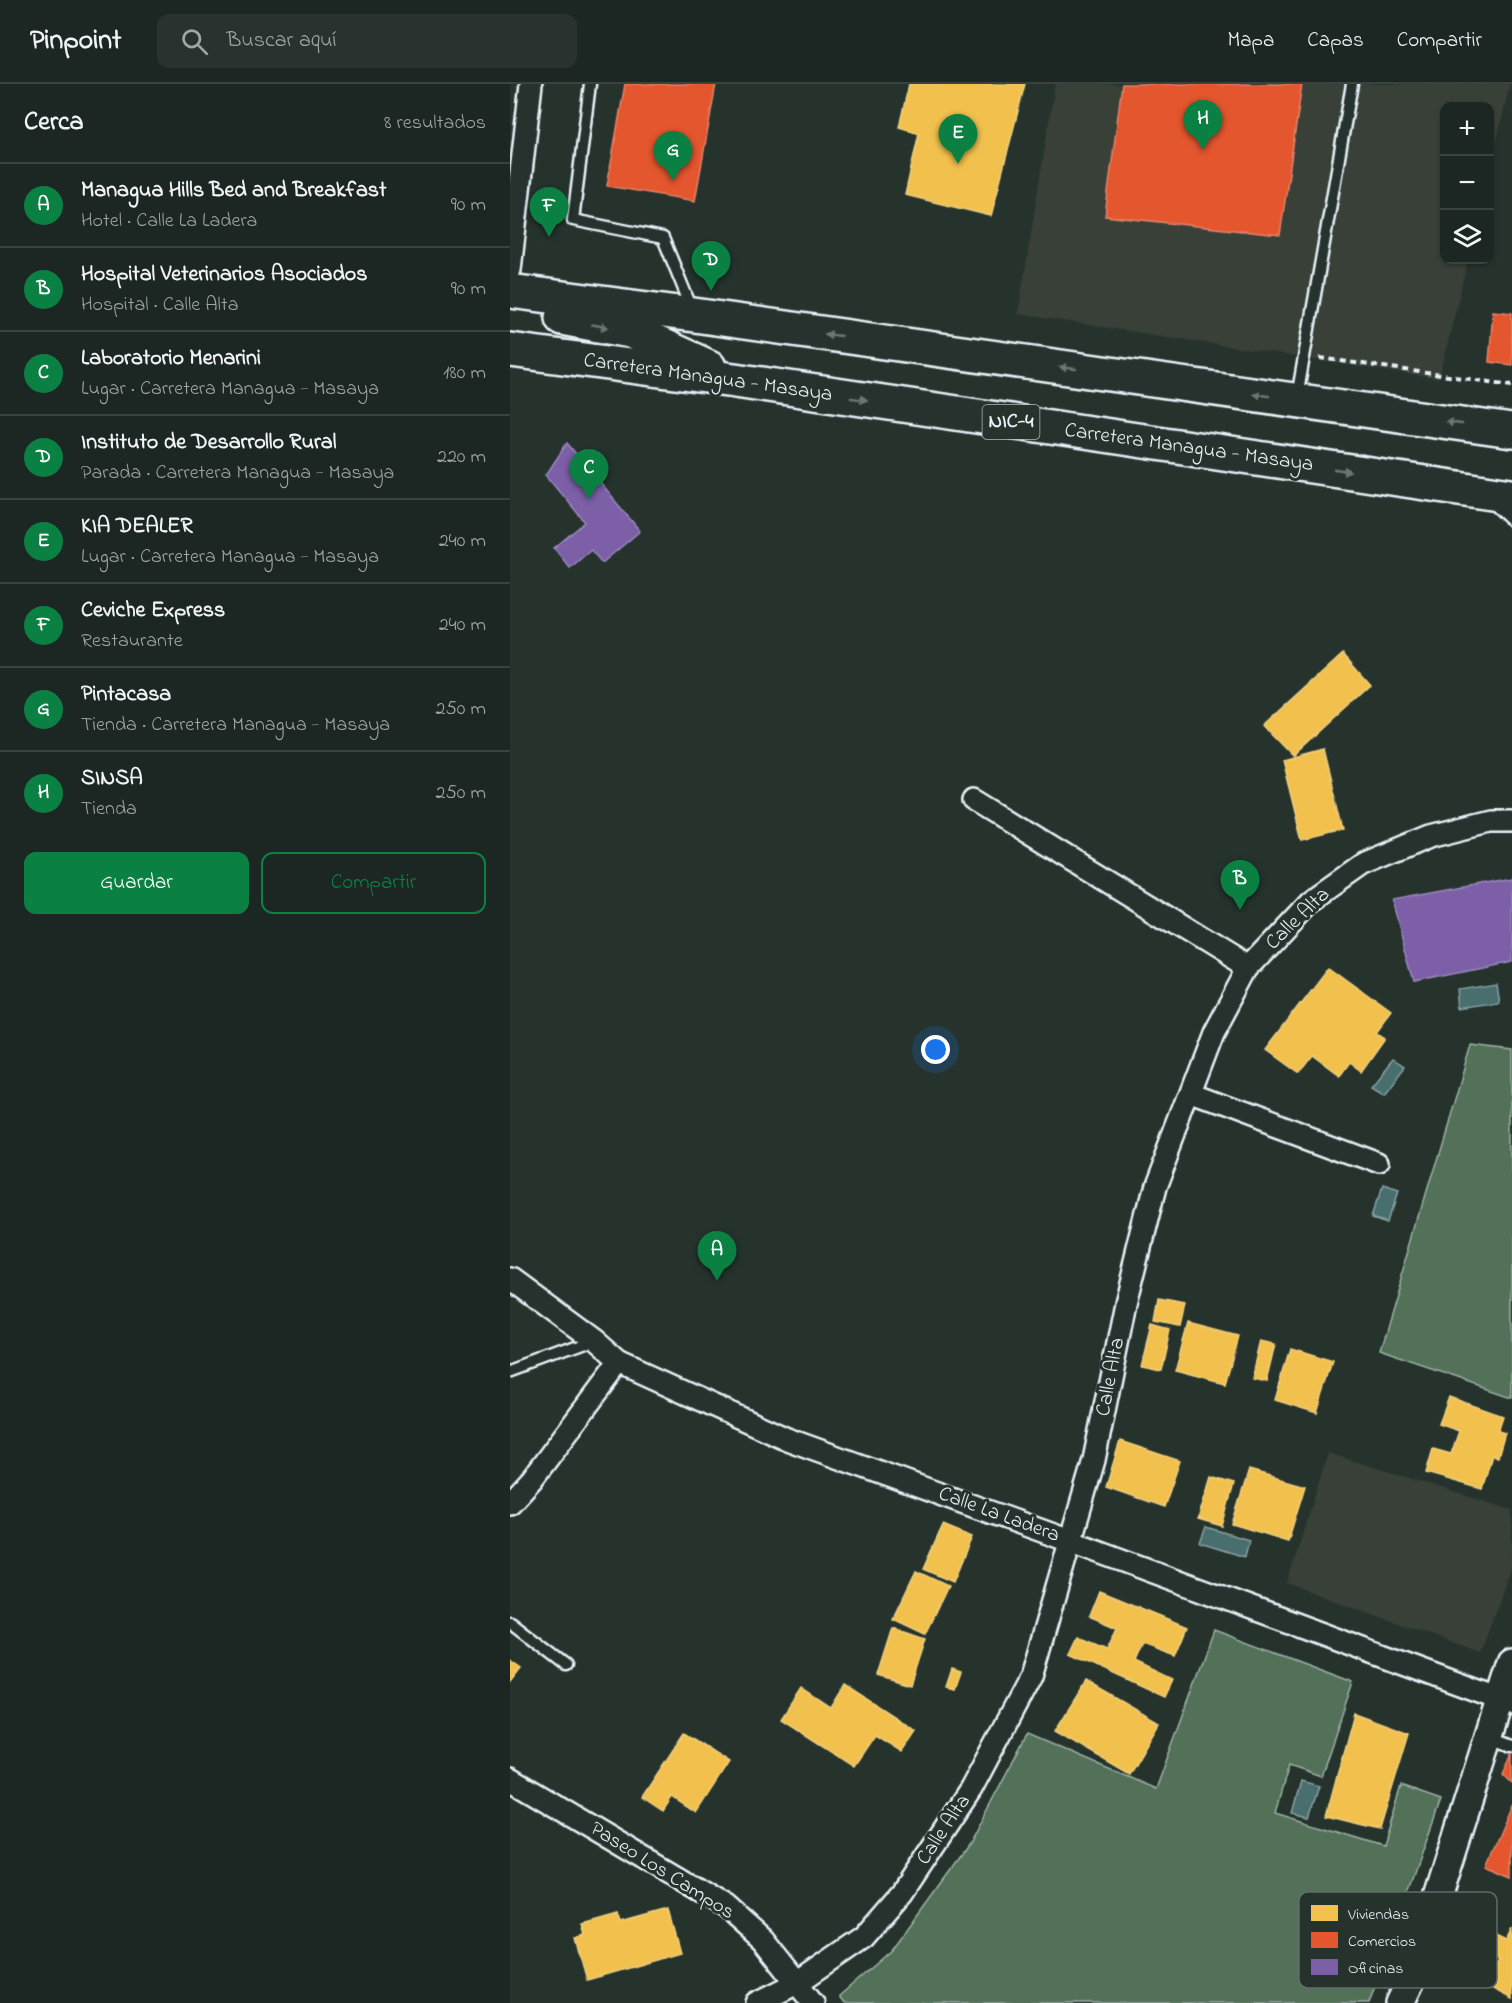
<!DOCTYPE html>
<html lang="es">
<head>
<meta charset="utf-8">
<style>
  :root { --surface:#1c2622; --page:#29322f; --text:#f1f3f6; --muted:#a0a5a5; --line:#3a4340; --accent:#0b8043 }
  body { margin:0; font-family:"Indie Flower",sans-serif; background:var(--page); color:var(--text) }
  .controls { position:absolute; right:18px; top:18px; display:grid; overflow:hidden; border-radius:12px; box-shadow:0 2px 4px #0004 }
  .controls button { width:54px; height:54px; display:grid; place-items:center; padding:0; border:0; border-bottom:2px solid var(--line); background:var(--surface); color:var(--text); font:30px sans-serif }
  .you { position:absolute; left:426px; top:966px; width:21px; height:21px; margin:-15px; border:4px solid #fff; border-radius:50%; background:#1a73e8; box-shadow:0 0 0 9px #1a73e833 }
  .badge { display:grid; place-items:center; width:39px; height:39px; border-radius:50%; background:var(--accent); color:#fff; font-size:20px; font-weight:700 }
  .pin { position:absolute; translate:-50% -50px; filter:drop-shadow(0 2px 3px #0008) }
  .pin::after { content:''; position:absolute; top:32px; width:21px; height:18px; background:inherit; clip-path:polygon(0 0,100% 0,50% 100%) }
  .list { margin:0; padding:0; list-style:none }
  h2 { display:flex; justify-content:space-between; align-items:center; height:78px; margin:0; padding:0 24px; font-size:26px }
  h2 small { font-size:20px; font-weight:400; color:var(--muted) }
  .list li { display:grid; grid-template-columns:39px 1fr auto; gap:18px; align-items:center; box-sizing:border-box; height:84px; padding:0 24px; border-top:2px solid var(--line) }
  .list b { display:block; font-size:22px; white-space:nowrap }
  .list p { margin:0; font-size:20px; white-space:nowrap; color:var(--muted) }
  .list em { font-size:20px; font-style:normal; color:var(--muted) }
  .actions { display:flex; gap:12px; padding:18px 24px }
  .actions a { flex:1; padding:14px 0; border:2px solid var(--accent); border-radius:12px; text-align:center; font-size:21px; color:var(--accent) }
  .actions .main { background:var(--accent); color:#fff }
  .icon { flex:none; width:33px; height:33px; fill:none; stroke:currentColor; stroke-width:2; stroke-linecap:round; stroke-linejoin:round }
  .map { position:relative; flex:none; width:1002px; height:1919px; overflow:hidden }
  header { display:flex; align-items:center; gap:36px; box-sizing:border-box; height:84px; padding:0 30px; background:var(--surface); border-bottom:2px solid var(--line) }
  header strong { font-size:28px }
  nav { display:flex; gap:33px; margin-inline-start:auto; font-size:21px }
  .search { width:420px; height:54px; background:var(--page); display:flex; align-items:center; gap:15px; box-sizing:border-box; padding:0 21px; border-radius:12px; color:var(--muted); font-size:22px }
  main { display:flex }
  aside { flex:1; background:var(--surface) }
  .map>svg:first-child { display:block }
  .built { fill:#393f39 }
  .green { fill:#527159; stroke:#9db1a8; stroke-width:1.5 }
  .water { fill:#496e6e; stroke:#89a2a5; stroke-width:1.5 }
  .homes { fill:#f2c14e; stroke:#efcf81; stroke-width:1.5 }
  .shops { fill:#e4572e; stroke:#e5856b; stroke-width:1.5 }
  .offices { fill:#7b5ea7; stroke:#9c8abf; stroke-width:1.5 }
  .lines { fill:none; stroke-linecap:round; stroke-linejoin:round }
  .service-casing { stroke:#e8f1f8; stroke-width:15 }
  .minor-casing { stroke:#e8f1f8; stroke-width:26 }
  .tertiary-casing { stroke:#e8f1f8; stroke-width:32 }
  .trunk-casing { stroke:#e8f1f8; stroke-width:38 }
  .path { stroke:#e8f1f8; stroke-width:4; stroke-dasharray:6 4.5; stroke-linecap:butt }
  .service { stroke:#26332d; stroke-width:10 }
  .minor { stroke:#26332d; stroke-width:21 }
  .tertiary { stroke:#26332d; stroke-width:27 }
  .trunk { stroke:#26332d; stroke-width:33 }
  .oneway { fill:#6a7674 }
  .labels { text-anchor:middle; dominant-baseline:central; stroke-width:6; stroke-linejoin:round; paint-order:stroke }
  .shield { fill:#26332d; stroke:#aeb8bb; stroke-width:1.5 }
  .shield-label { font-size:20px; font-weight:bold; fill:#e8f1f8 }
  .street-label { font-size:21px; fill:#e8f1f8; stroke:#26332d }
  .key { fill:#26332d; stroke:#606c6a; stroke-width:1.5 }
  .key-label { font-size:16px; fill:#e8f1f8 }
</style>
</head>
<body>
<header>
<strong>Pinpoint</strong>
<div class="search"><svg class="icon" aria-label="search" viewBox="0 0 24 24"><circle cx="10" cy="10" r="6"/><path d="M15 15l6 6"/></svg>Buscar aquí</div>
<nav><a>Mapa</a><a>Capas</a><a>Compartir</a></nav>
</header>
<main>
<aside>
<h2>Cerca<small>8 resultados</small></h2>
<ul class="list">
<li><span class="badge">A</span><div><b>Managua Hills Bed and Breakfast</b><p>Hotel · Calle La Ladera</p></div><em>90 m</em></li>
<li><span class="badge">B</span><div><b>Hospital Veterinarios Asociados</b><p>Hospital · Calle Alta</p></div><em>90 m</em></li>
<li><span class="badge">C</span><div><b>Laboratorio Menarini</b><p>Lugar · Carretera Managua - Masaya</p></div><em>180 m</em></li>
<li><span class="badge">D</span><div><b>Instituto de Desarrollo Rural</b><p>Parada · Carretera Managua - Masaya</p></div><em>220 m</em></li>
<li><span class="badge">E</span><div><b>KIA DEALER</b><p>Lugar · Carretera Managua - Masaya</p></div><em>240 m</em></li>
<li><span class="badge">F</span><div><b>Ceviche Express</b><p>Restaurante</p></div><em>240 m</em></li>
<li><span class="badge">G</span><div><b>Pintacasa</b><p>Tienda · Carretera Managua - Masaya</p></div><em>250 m</em></li>
<li><span class="badge">H</span><div><b>SINSA</b><p>Tienda</p></div><em>250 m</em></li>
</ul>
<div class="actions"><a class="main">Guardar</a><a>Compartir</a></div>
</aside>
<div class="map">
<svg width="1002" height="1919" viewBox="0 0 1002 1919">
  <rect width="100%" height="100%" fill="#26332d"/>
  <filter id="ink" filterUnits="userSpaceOnUse"><feTurbulence type="fractalNoise" baseFrequency=".0167" numOctaves="2"/><feDisplacementMap in="SourceGraphic" scale="12" xChannelSelector="R" yChannelSelector="G"/><feConvolveMatrix kernelMatrix="1 2 1 2 8 2 1 2 1" color-interpolation-filters="sRGB"/></filter>
  <g filter="url(#ink)">
    <g class="built">
      <polygon points="545,0 1000,0 980,86 980,22 934,22 934,176 958,176 929,295 508,230"/>
      <polygon points="818,1369 1002,1426 1002,1482 970,1569 777,1499"/>
    </g>
    <g class="green">
      <polygon points="960,961 1002,966 1002,1314 869,1269"/>
      <polygon points="704,1546 843,1598 811,1692 779,1681 765,1729 873,1762 891,1702 931,1716 859,1919 334,1919 329,1912 382,1866 459,1760 517,1650 646,1705"/>
    </g>
    <g class="water">
      <polygon points="986,899 989,917 952,923 950,905"/>
      <polygon points="883,974 895,982 874,1009 861,1001"/>
      <polygon points="872,1105 887,1110 878,1137 863,1132"/>
      <polygon points="696,1443 739,1456 735,1473 690,1459"/>
      <polygon points="791,1697 809,1702 799,1733 782,1729"/>
    </g>
    <g class="homes">
      <polygon points="399,0 515,0 481,132 395,111 409,49 389,43"/>
      <polygon points="833,570 860,601 783,672 754,642"/>
      <polygon points="813,665 833,746 792,756 772,676"/>
      <polygon points="818,883 881,929 867,948 875,953 851,987 839,978 829,992 802,972 788,990 755,966"/>
      <polygon points="649,1216 675,1221 670,1243 645,1238"/>
      <polygon points="678,1239 728,1252 715,1299 665,1286"/>
      <polygon points="642,1241 660,1246 651,1285 632,1281"/>
      <polygon points="751,1257 766,1260 757,1297 742,1294"/>
      <polygon points="780,1265 823,1278 807,1329 765,1316"/>
      <polygon points="939,1313 993,1332 988,1347 995,1349 988,1373 982,1371 972,1405 916,1389 923,1365 941,1370 949,1347 929,1340"/>
      <polygon points="610,1357 670,1377 654,1423 596,1403"/>
      <polygon points="739,1386 795,1402 778,1457 722,1440"/>
      <polygon points="701,1393 724,1400 712,1442 688,1435"/>
      <polygon points="433,1441 462,1453 443,1498 413,1485"/>
      <polygon points="406,1487 438,1502 415,1550 383,1535"/>
      <polygon points="589,1507 677,1543 665,1572 632,1560 624,1578 662,1596 654,1613 560,1570 568,1553 597,1565 607,1544 579,1532"/>
      <polygon points="383,1544 415,1555 400,1601 368,1591"/>
      <polygon points="0,1576 11,1584 0,1598"/>
      <polygon points="442,1585 451,1588 445,1605 436,1603"/>
      <polygon points="576,1597 649,1639 619,1690 545,1647"/>
      <polygon points="335,1601 406,1647 392,1668 365,1651 344,1682 271,1635 291,1604 321,1624"/>
      <polygon points="844,1629 899,1649 870,1745 816,1732"/>
      <polygon points="174,1649 219,1678 186,1729 162,1713 153,1727 132,1713"/>
      <polygon points="158,1826 170,1869 77,1896 65,1854 75,1851 72,1840 108,1830 111,1839"/>
      <polygon points="1002,1845 1002,1915 975,1901 988,1876 966,1866 975,1847 996,1857"/>
    </g>
    <g class="shops">
      <polygon points="115,0 206,0 185,117 97,102"/>
      <polygon points="612,0 792,0 770,151 595,132"/>
      <polygon points="983,227 1002,229 1002,281 979,278"/>
      <polygon points="1002,1670 1002,1699 993,1690"/>
      <polygon points="1002,1721 1002,1792 976,1781"/>
    </g>
    <g class="offices">
      <polygon points="57,359 130,447 92,479 81,466 60,484 44,464 75,438 36,391"/>
      <polygon points="1002,794 1002,878 904,898 882,816"/>
    </g>
    <g class="lines">
      <defs>
        <g id="service">
          <polyline points="80,0 63,136 153,154 182,225"/>
          <polyline points="787,313 842,0"/>
          <polyline points="982,418 1002,437"/>
          <polyline points="0,1288 84,1257"/>
          <polyline points="0,1538 56,1581"/>
          <polyline points="978,1653 1002,1662"/>
        </g>
        <g id="minor">
          <polyline points="0,186 21,0"/>
          <polyline points="464,716 738,884"/>
          <polyline points="681,1010 869,1080"/>
          <polyline points="0,1195 84,1257 109,1279 277,1355 560,1457 1002,1620"/>
          <polyline points="0,1419 22,1395 109,1279"/>
          <polyline points="0,1695 216,1823 253,1856 303,1919"/>
          <polyline points="247,1919 287,1899 354,1853 392,1809 461,1705 521,1592 584,1376 616,1219 645,1103 704,948 738,884 802,816 853,780 921,752 981,737 1002,737"/>
        </g>
        <polyline id="tertiary" points="890,1919 903,1892 1002,1579"/>
        <g id="trunk">
          <polyline points="0,207 184,231 1002,347"/>
          <polyline points="52,234 120,247 199,283"/>
          <polyline points="0,266 225,296 1002,412"/>
        </g>
      </defs>
      <use href="#service" class="service-casing"/>
      <use href="#minor" class="minor-casing"/>
      <use href="#tertiary" class="tertiary-casing"/>
      <use href="#trunk" class="trunk-casing"/>
      <polyline class="path" points="810,274 1002,301"/>
      <use href="#service" class="service"/>
      <use href="#minor" class="minor"/>
      <use href="#tertiary" class="tertiary"/>
      <use href="#trunk" class="trunk"/>
    </g>
    <defs><path id="oneway-solid" d="M-6-.8H1V-3.2L6.5 0L1 3.2V.8H-6Z" transform="scale(1.5)"/></defs>
    <g class="oneway">
      <use href="#oneway-solid" transform="translate(90 242) rotate(11)"/>
      <use href="#oneway-solid" transform="translate(323 251) rotate(-172)"/>
      <use href="#oneway-solid" transform="translate(558 284) rotate(-172)"/>
      <use href="#oneway-solid" transform="translate(751 311) rotate(-172)"/>
      <use href="#oneway-solid" transform="translate(349 315) rotate(8)"/>
      <use href="#oneway-solid" transform="translate(944 339) rotate(-172)"/>
      <use href="#oneway-solid" transform="translate(833 387) rotate(8)"/>
    </g>
  </g>
  <g class="labels">
    <rect class="shield" x="472.5" y="321" width="57" height="34" rx="4.5"/>
    <g class="shield-label">
      <text x="501" y="338">NIC-4</text>
    </g>
    <g class="street-label">
      <text transform="translate(198 294) rotate(8)">Carretera Managua - Masaya</text>
      <text transform="translate(679 364) rotate(8)">Carretera Managua - Masaya</text>
      <text transform="translate(788 835) rotate(-44)">Calle Alta</text>
      <text transform="translate(601 1293) rotate(-79)">Calle Alta</text>
      <text transform="translate(489 1431) rotate(20)">Calle La Ladera</text>
      <text transform="translate(434 1746) rotate(-56)">Calle Alta</text>
      <text transform="translate(152 1787) rotate(32)">Paseo Los Campos</text>
    </g>
  </g>
  <rect x="789" y="1808" width="198" height="96" rx="9" class="key"/>
  <rect x="801" y="1821" width="27" height="16" fill="#f2c14e"/>
  <rect x="801" y="1848" width="27" height="16" fill="#e4572e"/>
  <rect x="801" y="1875" width="27" height="16" fill="#7b5ea7"/>
  <g class="key-label">
    <text x="838" y="1835">Viviendas</text>
    <text x="838" y="1862">Comercios</text>
    <text x="838" y="1889">Oficinas</text>
  </g>
</svg>
<div class="controls">
<button>+</button>
<button>−</button>
<button><svg class="icon" aria-label="layers" viewBox="0 0 24 24"><path d="M12 4l9 5-9 5-9-5zM3 14l9 5 9-5"/></svg></button>
</div>
<div class="you"></div>
<div class="pin badge" style="left:207px;top:1197px">A</div>
<div class="pin badge" style="left:730px;top:826px">B</div>
<div class="pin badge" style="left:79px;top:415px">C</div>
<div class="pin badge" style="left:201px;top:207px">D</div>
<div class="pin badge" style="left:448px;top:80px">E</div>
<div class="pin badge" style="left:39px;top:153px">F</div>
<div class="pin badge" style="left:163px;top:97px">G</div>
<div class="pin badge" style="left:693px;top:66px">H</div>
</div>
</main>
</body>
</html>
